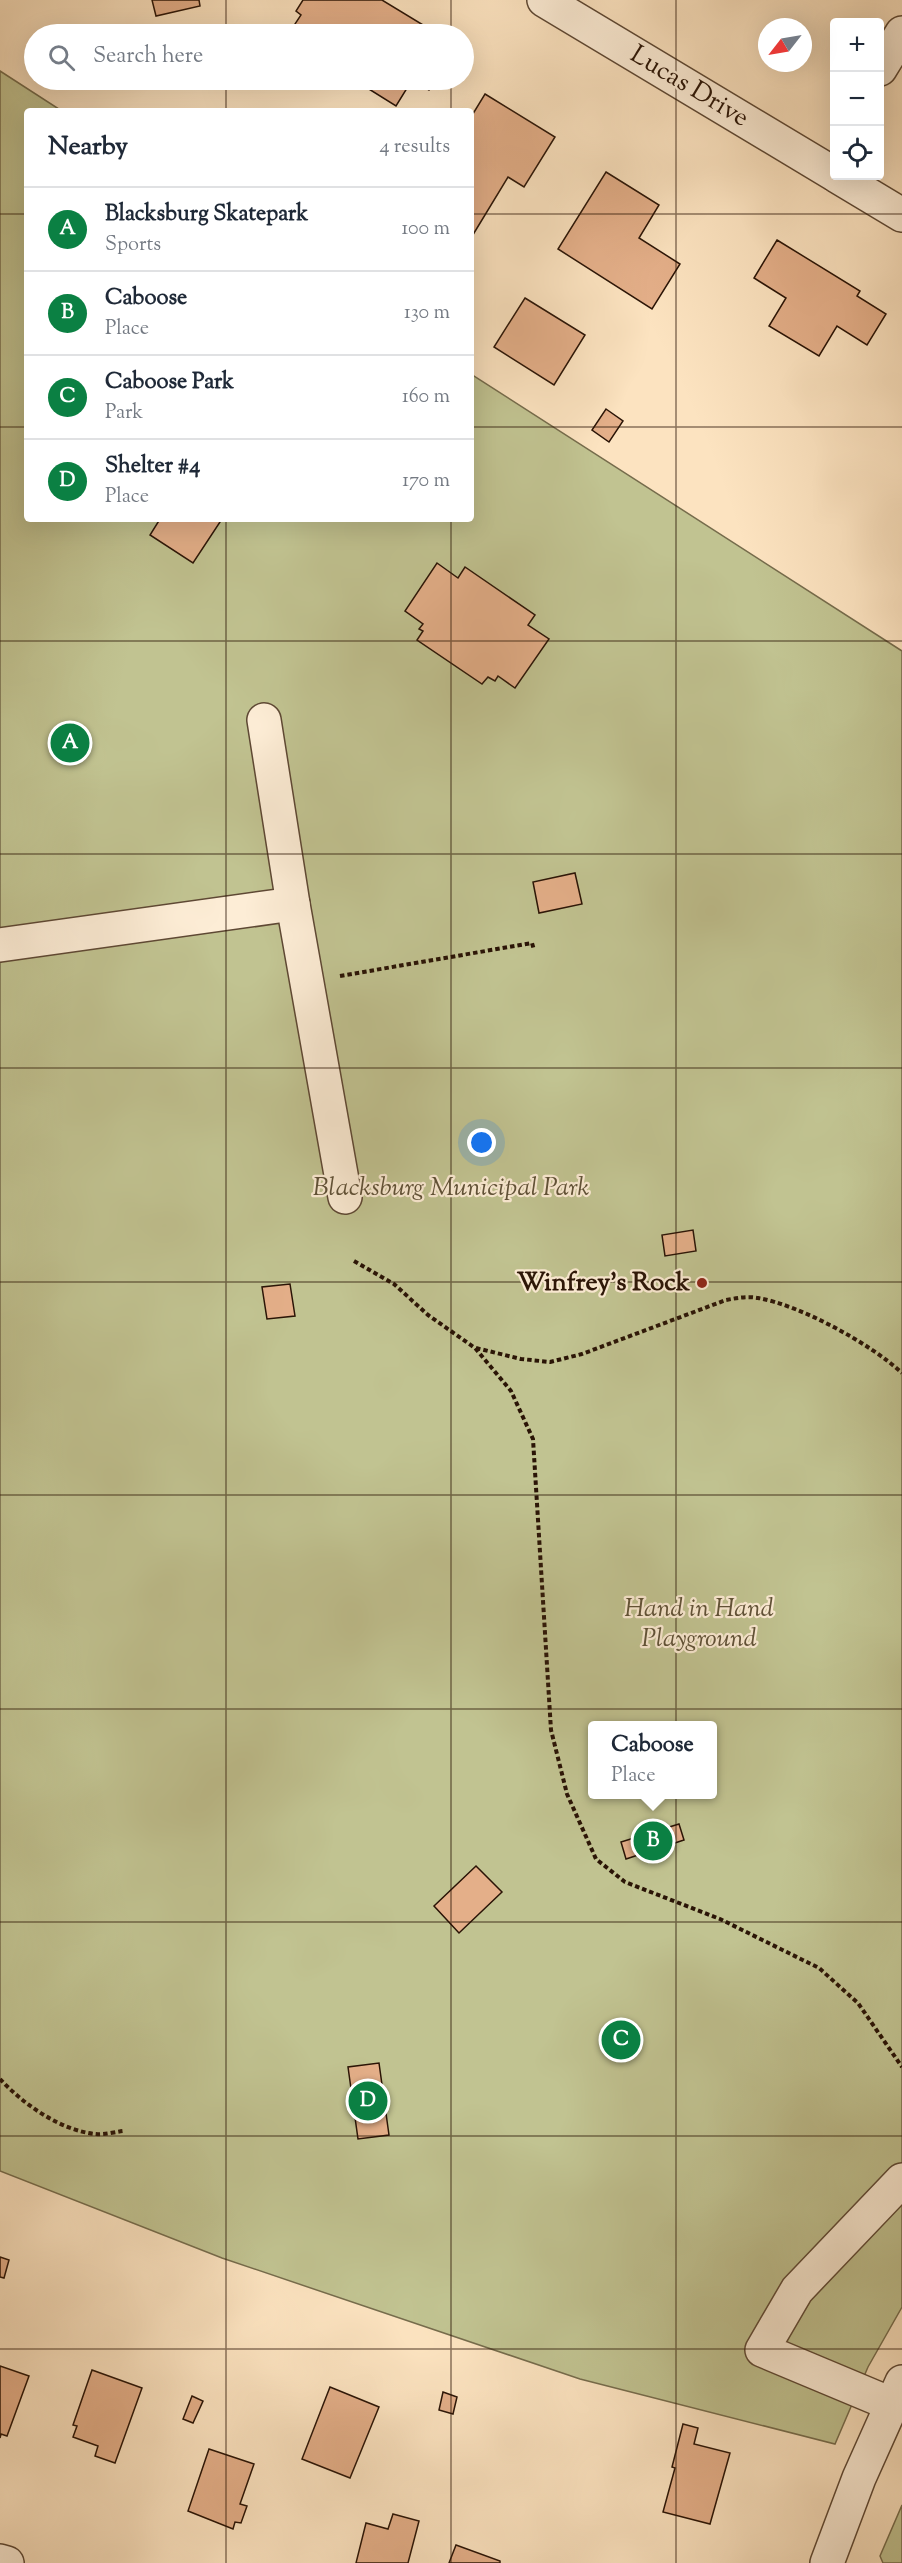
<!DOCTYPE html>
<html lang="en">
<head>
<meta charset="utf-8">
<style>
  :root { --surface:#fff; --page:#f6f6f7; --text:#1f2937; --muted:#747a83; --line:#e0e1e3; --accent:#0b8043 }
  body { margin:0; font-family:"Sorts Mill Goudy",serif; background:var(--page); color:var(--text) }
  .controls { position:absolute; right:18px; top:18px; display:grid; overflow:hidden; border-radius:6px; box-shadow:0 6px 24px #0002 }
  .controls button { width:54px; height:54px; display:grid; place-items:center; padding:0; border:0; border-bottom:2px solid var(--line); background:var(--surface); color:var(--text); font:30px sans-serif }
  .compass { position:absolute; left:758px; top:18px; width:54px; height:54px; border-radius:50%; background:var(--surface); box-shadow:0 6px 24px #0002; rotate:239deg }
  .you { position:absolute; left:482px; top:1143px; width:21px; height:21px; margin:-15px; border:4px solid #fff; border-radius:50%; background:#1a73e8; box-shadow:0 0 0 9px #1a73e833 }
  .badge { display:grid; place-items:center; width:39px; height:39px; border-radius:50%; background:var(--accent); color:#fff; font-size:20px; font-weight:700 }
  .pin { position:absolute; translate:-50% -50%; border:3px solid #fff; box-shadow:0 2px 6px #0006 }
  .popup { position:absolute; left:588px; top:1721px; width:129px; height:78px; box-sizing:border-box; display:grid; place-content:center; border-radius:6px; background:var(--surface); filter:drop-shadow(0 2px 4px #0005); font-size:20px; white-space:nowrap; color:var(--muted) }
  .popup b { font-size:22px; color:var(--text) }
  .popup::after { content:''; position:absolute; left:50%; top:100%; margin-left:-12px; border:12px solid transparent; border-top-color:var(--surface) }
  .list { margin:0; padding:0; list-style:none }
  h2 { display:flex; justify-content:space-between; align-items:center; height:78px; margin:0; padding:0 24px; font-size:26px }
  h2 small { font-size:20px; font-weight:400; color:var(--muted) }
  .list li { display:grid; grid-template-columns:39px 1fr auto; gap:18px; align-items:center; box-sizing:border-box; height:84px; padding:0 24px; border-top:2px solid var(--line) }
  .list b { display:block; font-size:22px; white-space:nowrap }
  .list p { margin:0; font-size:20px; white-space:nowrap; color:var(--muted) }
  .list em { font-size:20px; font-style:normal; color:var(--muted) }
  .icon { flex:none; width:33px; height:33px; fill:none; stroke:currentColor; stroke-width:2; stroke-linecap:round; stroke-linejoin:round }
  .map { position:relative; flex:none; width:902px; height:2563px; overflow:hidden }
  .search { position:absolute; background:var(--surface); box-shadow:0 6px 24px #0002; left:24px; top:24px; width:450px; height:66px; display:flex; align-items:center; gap:15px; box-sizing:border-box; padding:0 21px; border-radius:33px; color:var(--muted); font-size:22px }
  .panel { position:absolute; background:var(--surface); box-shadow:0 6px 24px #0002; left:24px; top:108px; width:450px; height:414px; border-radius:6px }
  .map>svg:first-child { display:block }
  .green { fill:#c1c391; stroke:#766c4c; stroke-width:1.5; fill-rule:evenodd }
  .building { fill:#e4af89; stroke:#2a1406; stroke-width:1.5 }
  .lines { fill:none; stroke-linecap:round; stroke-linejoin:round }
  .minor-casing { stroke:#5e4834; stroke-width:36 }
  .path { stroke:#2a1406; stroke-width:4; stroke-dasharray:4.5 3; stroke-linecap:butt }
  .minor { stroke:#fdedd6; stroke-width:33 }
  .grid { fill:none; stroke:#2a1406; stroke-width:1.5; stroke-opacity:0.55 }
  .poi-dot { fill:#8f2418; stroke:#fdedd6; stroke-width:2 }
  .labels { text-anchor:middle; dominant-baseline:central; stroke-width:4.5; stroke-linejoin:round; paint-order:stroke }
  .street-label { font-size:26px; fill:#2a1406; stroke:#fdedd6 }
  .park-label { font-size:26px; font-style:italic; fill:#5f5137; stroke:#fdedd6 }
  .poi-label { font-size:26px; font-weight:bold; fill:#2a1406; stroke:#fdedd6; text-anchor:end }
</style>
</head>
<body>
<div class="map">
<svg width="902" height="2563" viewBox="0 0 902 2563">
  <rect width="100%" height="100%" fill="#fce3c0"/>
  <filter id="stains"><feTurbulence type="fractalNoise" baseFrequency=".00333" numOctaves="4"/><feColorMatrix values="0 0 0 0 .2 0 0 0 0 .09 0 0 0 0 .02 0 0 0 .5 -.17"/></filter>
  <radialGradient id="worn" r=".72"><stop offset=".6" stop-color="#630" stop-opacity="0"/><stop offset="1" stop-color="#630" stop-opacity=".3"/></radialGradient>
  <g class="green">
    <path d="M0 71 62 111H27V519H471V374L902 651V2307L868 2367 835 2444 580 2379 222 2258 0 2171ZM593 1726H713V1794H593Z"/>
    <polygon points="902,2505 902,2563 883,2563 880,2556"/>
  </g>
  <g class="building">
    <polygon points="152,0 199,0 200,6 156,16"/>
    <polygon points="303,0 382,0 438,34 334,34 327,30 325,34 292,34 289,33 301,15 296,11"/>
    <polygon points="58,28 83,34 56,34"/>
    <polygon points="368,80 436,80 429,90 412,80 396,106 364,86"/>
    <polygon points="485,94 555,137 524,187 508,177 471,238 471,117"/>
    <polygon points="606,172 659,205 639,238 680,264 652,309 558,249"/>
    <polygon points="777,240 860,291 857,296 886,314 867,345 837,326 819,356 769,326 786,298 754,278"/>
    <polygon points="525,298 585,335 554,385 494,347"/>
    <polygon points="606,409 623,421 609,442 592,430"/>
    <polygon points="160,519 222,519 193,563 150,535"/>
    <polygon points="437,563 458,578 465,567 535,615 528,625 549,639 515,688 498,676 495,681 488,677 482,684 417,640 423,631 419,629 423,624 405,611"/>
    <polygon points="575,873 582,904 539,913 533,882"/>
    <polygon points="693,1230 696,1251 665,1256 662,1235"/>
    <polygon points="290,1284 295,1316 267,1319 262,1287"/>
    <polygon points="679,1824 684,1840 626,1859 621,1842"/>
    <polygon points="476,1866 502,1892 459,1933 434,1906"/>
    <polygon points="379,2063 389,2135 358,2139 348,2067"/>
    <polygon points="0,2257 9,2260 4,2278 0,2277"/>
    <polygon points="0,2366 29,2376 7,2436 1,2434 0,2438"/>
    <polygon points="92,2370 142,2388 115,2463 95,2456 98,2446 73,2437 77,2426 73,2425"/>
    <polygon points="330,2387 379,2407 350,2478 302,2459"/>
    <polygon points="443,2392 457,2397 453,2414 439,2410"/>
    <polygon points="192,2396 203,2401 193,2423 183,2419"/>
    <polygon points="683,2424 698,2428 694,2444 730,2453 710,2524 663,2512 675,2468 672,2467"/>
    <polygon points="209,2449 254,2464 240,2504 247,2506 241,2523 235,2522 233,2529 188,2511"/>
    <polygon points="393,2514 419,2521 408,2563 356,2563 366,2523 388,2529"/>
    <polygon points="456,2545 500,2561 500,2563 449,2563"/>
  </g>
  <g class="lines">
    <defs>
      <g id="minor">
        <polyline points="544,0 834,174"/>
        <polyline points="880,69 902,33"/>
        <polyline points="837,176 902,215"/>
        <polyline points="264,720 293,904 345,1197"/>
        <polyline points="0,945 293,904"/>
        <polyline points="891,2404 762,2350 797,2290 902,2180"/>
        <polyline points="0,2561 7,2563"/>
        <polyline points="827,2563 859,2478 902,2382"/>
      </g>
    </defs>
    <use href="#minor" class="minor-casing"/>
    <g class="path">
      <polyline points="340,976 532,943 534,950"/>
      <polyline points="354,1261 394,1284 428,1315 475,1348 511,1391 533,1439 551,1730 567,1794 596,1859 625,1882 720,1919 819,1968 858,2003 902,2067"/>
      <path d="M476 1348 521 1359 550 1362 582 1354 726 1300C737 1298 747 1296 758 1298 800 1305 871 1344 902 1373"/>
      <path d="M0 2079C23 2104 61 2131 96 2134 104 2135 115 2132 123 2131"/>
    </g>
    <use href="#minor" class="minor"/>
  </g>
  <path class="grid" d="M226 0V34M451 0V34M676 0V2563M226 80V111M451 80V111M0 214H27M471 214H902M0 427H27M471 427H902M226 519V2563M451 519V2563M0 641H902M0 854H902M0 1068H902M0 1282H902M0 1495H902M0 1709H902M0 1922H902M0 2136H902M0 2349H902"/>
  <circle class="poi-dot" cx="702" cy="1283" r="6"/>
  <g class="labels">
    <g class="street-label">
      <text transform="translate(689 87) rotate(31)">Lucas Drive</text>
    </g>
    <g class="park-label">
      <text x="451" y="1188">Blacksburg Municipal Park</text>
      <text x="699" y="1609">Hand in Hand<tspan x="699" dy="30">Playground</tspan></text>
    </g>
    <g class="poi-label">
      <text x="690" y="1283">Winfrey’s Rock</text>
    </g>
  </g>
  <rect width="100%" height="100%" filter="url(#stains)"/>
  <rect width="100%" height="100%" fill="url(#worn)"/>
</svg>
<div class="controls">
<button>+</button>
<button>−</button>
<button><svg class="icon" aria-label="locate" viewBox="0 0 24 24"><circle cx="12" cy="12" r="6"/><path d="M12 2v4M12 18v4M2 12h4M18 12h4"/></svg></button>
</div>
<svg class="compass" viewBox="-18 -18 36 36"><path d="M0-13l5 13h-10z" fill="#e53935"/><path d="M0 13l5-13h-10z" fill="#747a83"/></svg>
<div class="you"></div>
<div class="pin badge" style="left:70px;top:743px">A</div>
<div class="pin badge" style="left:653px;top:1841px">B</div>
<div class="popup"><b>Caboose</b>Place</div>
<div class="pin badge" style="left:621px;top:2040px">C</div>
<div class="pin badge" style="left:368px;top:2101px">D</div>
<div class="search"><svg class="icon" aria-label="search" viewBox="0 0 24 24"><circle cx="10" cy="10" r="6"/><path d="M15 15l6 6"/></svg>Search here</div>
<section class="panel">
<h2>Nearby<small>4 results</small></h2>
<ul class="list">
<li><span class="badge">A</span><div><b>Blacksburg Skatepark</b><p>Sports</p></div><em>100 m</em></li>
<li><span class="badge">B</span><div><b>Caboose</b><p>Place</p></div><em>130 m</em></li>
<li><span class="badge">C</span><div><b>Caboose Park</b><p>Park</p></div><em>160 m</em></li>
<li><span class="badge">D</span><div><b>Shelter #4</b><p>Place</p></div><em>170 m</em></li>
</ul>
</section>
</div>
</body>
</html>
